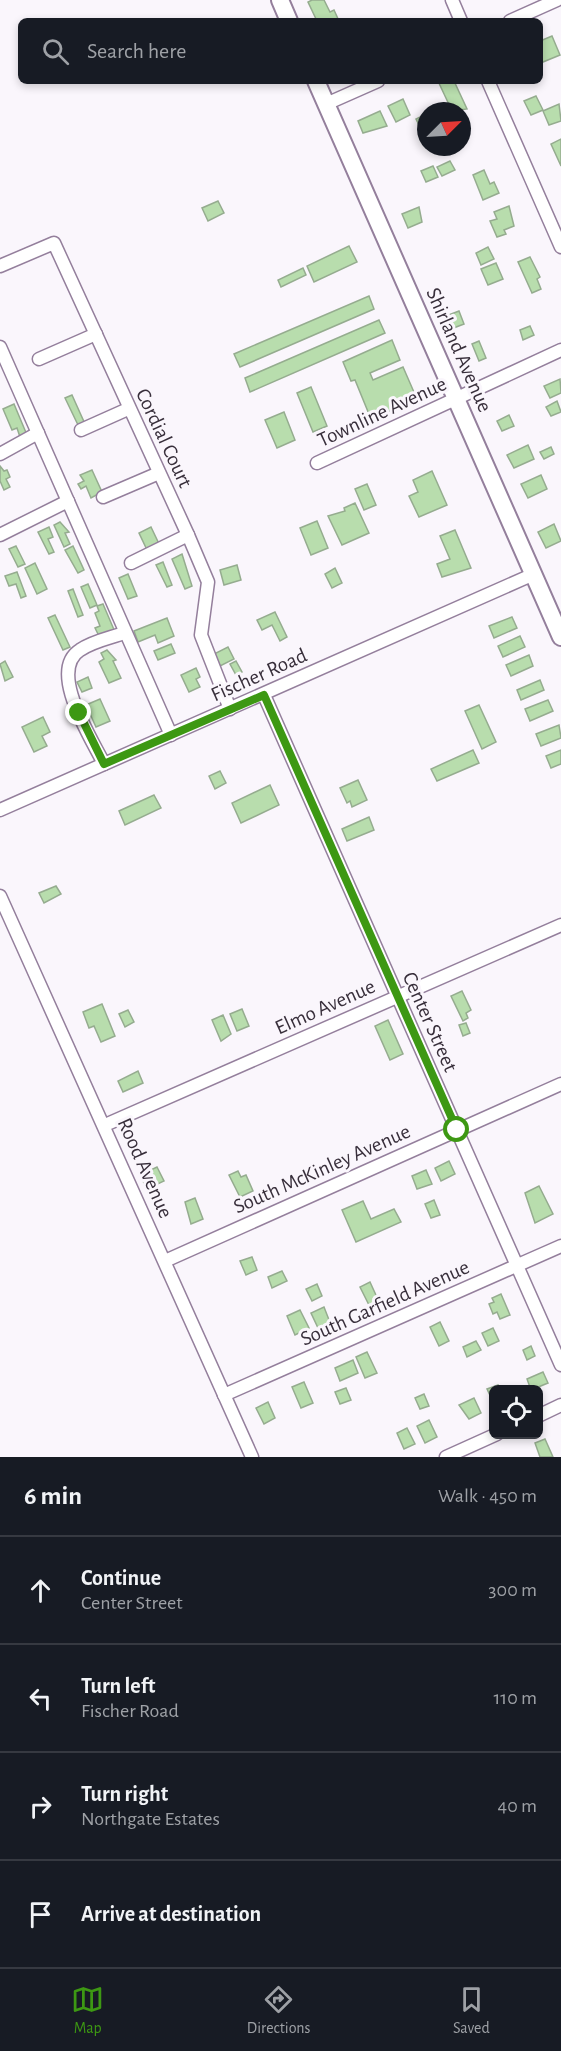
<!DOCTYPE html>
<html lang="en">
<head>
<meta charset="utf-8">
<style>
  :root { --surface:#171b24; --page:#20242c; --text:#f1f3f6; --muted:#9ea1a6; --line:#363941; --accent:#3d9813 }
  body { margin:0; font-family:"Alegreya Sans",sans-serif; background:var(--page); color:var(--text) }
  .controls { position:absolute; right:18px; bottom:18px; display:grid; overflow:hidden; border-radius:9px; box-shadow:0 3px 9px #0003 }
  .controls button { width:54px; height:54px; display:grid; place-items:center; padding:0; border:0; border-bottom:2px solid var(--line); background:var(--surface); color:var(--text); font:30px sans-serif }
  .compass { position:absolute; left:417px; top:102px; width:54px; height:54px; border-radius:50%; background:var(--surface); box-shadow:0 3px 9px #0003; rotate:66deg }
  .stop { position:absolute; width:18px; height:18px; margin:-14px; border:4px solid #3d9813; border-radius:50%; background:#fff }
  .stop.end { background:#3d9813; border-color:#fff; box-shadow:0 2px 6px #0008 }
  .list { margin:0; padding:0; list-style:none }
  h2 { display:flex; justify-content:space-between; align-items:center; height:78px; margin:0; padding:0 24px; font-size:26px }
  h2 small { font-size:20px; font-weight:400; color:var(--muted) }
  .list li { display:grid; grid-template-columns:39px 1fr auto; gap:18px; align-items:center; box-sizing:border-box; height:108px; padding:0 24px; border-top:2px solid var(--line) }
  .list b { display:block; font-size:22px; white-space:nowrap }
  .list p { margin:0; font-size:20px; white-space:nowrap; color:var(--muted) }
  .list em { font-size:20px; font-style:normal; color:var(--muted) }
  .icon { flex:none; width:33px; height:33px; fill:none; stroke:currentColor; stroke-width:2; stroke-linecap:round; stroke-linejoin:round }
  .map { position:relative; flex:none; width:561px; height:1457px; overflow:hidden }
  .search { position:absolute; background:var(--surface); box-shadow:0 3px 9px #0003; left:18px; right:18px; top:18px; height:66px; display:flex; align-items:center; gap:15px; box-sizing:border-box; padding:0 21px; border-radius:9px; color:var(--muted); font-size:22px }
  .sheet { height:510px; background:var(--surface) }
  nav { display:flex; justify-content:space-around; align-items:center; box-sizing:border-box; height:84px; border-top:2px solid var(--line); background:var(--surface); font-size:16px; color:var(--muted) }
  nav a { display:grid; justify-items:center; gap:3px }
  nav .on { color:var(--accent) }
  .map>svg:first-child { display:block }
  .building { fill:#b8ddad; stroke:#95ac8f; stroke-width:1.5 }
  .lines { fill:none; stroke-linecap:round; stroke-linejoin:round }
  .street-casing { stroke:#947f9c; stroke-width:15 }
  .secondary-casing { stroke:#947f9c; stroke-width:20 }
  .street { stroke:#fff; stroke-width:12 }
  .secondary { stroke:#fff; stroke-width:16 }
  .route { stroke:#3d9813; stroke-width:8 }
  .labels { text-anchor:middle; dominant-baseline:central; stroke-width:6; stroke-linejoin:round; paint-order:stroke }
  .street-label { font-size:21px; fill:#382f3b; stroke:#faf6fc }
</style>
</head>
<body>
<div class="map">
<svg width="561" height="1457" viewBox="0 0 561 1457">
  <rect width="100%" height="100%" fill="#faf6fc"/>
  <g class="building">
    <polygon points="312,0 324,0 330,12 334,10 339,21 317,21 308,2"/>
    <polygon points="552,36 560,55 543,62 540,58 540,41"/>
    <polygon points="438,81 454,81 467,109 452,111"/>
    <polygon points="536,96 543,110 531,115 524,101"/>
    <polygon points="403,99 410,115 396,122 388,106"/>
    <polygon points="559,104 561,121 549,125 543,111"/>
    <polygon points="380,111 387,126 363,133 358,121"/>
    <polygon points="426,114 426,130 422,131 416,119"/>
    <polygon points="561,139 561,166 551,144"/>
    <polygon points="450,161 455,170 442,176 437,167"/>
    <polygon points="433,166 438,177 426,182 421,171"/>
    <polygon points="484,170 490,184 494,182 499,193 483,200 473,175"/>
    <polygon points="218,201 224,213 208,221 202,208"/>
    <polygon points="509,206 514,226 504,230 506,234 497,237 490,221 497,219 494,212"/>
    <polygon points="419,207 422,222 408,228 402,214"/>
    <polygon points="349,246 357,262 314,282 307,266"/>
    <polygon points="488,247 494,259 481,265 476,253"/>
    <polygon points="530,257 540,277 537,279 541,289 532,293 518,262"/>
    <polygon points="496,263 503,279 488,285 481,269"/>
    <polygon points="303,268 306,275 281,287 278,280"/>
    <polygon points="369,296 374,309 240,367 234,354"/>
    <polygon points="459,311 464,324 451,329 446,316"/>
    <polygon points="379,320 385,333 250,392 245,378"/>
    <polygon points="530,326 534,335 523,340 520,330"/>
    <polygon points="392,340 400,360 370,373 373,380 403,367 417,399 371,419 355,380 351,381 343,362"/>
    <polygon points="479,341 486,358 479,361 472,344"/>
    <polygon points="560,379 561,393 550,398 544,386"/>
    <polygon points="311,387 327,426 313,432 297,393"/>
    <polygon points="72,395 85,424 79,427 65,398"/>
    <polygon points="557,401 561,412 551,416 546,407"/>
    <polygon points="14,404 27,435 20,437 17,428 12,430 3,409"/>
    <polygon points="284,412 295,440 277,448 265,420"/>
    <polygon points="509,415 514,426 502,431 497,421"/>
    <polygon points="528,445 534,459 514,468 507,455"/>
    <polygon points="551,447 554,454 544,459 540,452"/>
    <polygon points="0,466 4,471 7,470 10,477 6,479 10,487 4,490 0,481"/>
    <polygon points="92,470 102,492 91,498 86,486 81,489 78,484 84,481 80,475"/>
    <polygon points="432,471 447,505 419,517 409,496 418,492 413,480"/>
    <polygon points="541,475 547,489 528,498 521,484"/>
    <polygon points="367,484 376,505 364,510 355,489"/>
    <polygon points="355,503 369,533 342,545 328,516 345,511 344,508"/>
    <polygon points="317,521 328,548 311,555 300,528"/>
    <polygon points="60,522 69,532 65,533 70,544 64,547 54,525"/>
    <polygon points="554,524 561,541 546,548 538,532"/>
    <polygon points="49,527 53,537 48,539 54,552 49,554 38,532"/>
    <polygon points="151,527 160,546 148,552 139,533"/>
    <polygon points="455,530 471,568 442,577 437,564 450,559 440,536"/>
    <polygon points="16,546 25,564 18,567 9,549"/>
    <polygon points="73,546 84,570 78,573 65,550"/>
    <polygon points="182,554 192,586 185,589 172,559"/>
    <polygon points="163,562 172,585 167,587 156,565"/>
    <polygon points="35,563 47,589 37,594 25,568"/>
    <polygon points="237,565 241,580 224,585 220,570"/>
    <polygon points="335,568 342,583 332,588 325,574"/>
    <polygon points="17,572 26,596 21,598 16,584 9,586 5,576"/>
    <polygon points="128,574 137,596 128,599 119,578"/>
    <polygon points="88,584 97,605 90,608 81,587"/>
    <polygon points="73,589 83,615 78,617 68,591"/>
    <polygon points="103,604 115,632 100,638 95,628 100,626 95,613 99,611 97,606"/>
    <polygon points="275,612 287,637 280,641 272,625 262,630 257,620"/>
    <polygon points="55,615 70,647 63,650 48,618"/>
    <polygon points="512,617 517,628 494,638 489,626"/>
    <polygon points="167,618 174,636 158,643 155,635 138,642 134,631"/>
    <polygon points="520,636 525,647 503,657 498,646"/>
    <polygon points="171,644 175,653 158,660 154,651"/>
    <polygon points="228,647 234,659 220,666 214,654"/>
    <polygon points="107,650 116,660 113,661 121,678 109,683 99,662 104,659 101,653"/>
    <polygon points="529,655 533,666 511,676 506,665"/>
    <polygon points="5,661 13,677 5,681 0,664"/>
    <polygon points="236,661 242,672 236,675 230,664"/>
    <polygon points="196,668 200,677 196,679 200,687 189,692 181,675"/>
    <polygon points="88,677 92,688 82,692 77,682"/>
    <polygon points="540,680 544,690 521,700 517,690"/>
    <polygon points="100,699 110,721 96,727 86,705"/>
    <polygon points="548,700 553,711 530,721 525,709"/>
    <polygon points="479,705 496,742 482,749 465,711"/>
    <polygon points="43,717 50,732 42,736 47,746 34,752 22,727"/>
    <polygon points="559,725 561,738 541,746 536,734"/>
    <polygon points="473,750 479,763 437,781 431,769"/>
    <polygon points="561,750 561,764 551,768 546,756"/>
    <polygon points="220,771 226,783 215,789 209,776"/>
    <polygon points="358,780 367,800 352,807 350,801 347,803 340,788"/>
    <polygon points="270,785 279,805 241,823 232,803"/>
    <polygon points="154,795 161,808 125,825 119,811"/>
    <polygon points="369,817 374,830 347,841 342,829"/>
    <polygon points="56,886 61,894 44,903 39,893"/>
    <polygon points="462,991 471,1010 466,1013 468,1018 463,1021 451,996"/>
    <polygon points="102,1004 115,1036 101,1042 94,1026 89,1028 83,1012"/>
    <polygon points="242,1009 249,1026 237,1031 230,1014"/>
    <polygon points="128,1010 134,1022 125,1027 119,1014"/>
    <polygon points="223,1015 231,1034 221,1041 212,1020"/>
    <polygon points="388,1020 403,1054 390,1060 375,1026"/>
    <polygon points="466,1023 470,1033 463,1036 459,1025"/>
    <polygon points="138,1071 143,1083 123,1092 118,1081"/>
    <polygon points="449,1161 455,1174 441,1181 435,1168"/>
    <polygon points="157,1167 164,1181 147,1189 140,1175"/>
    <polygon points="426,1170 432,1184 417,1189 412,1176"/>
    <polygon points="238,1171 241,1177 246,1175 253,1191 240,1197 229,1175"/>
    <polygon points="539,1186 553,1214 535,1223 525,1193"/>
    <polygon points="195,1198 203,1219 191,1224 185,1202"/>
    <polygon points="434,1200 440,1215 431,1218 425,1204"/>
    <polygon points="363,1201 371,1219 394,1209 401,1222 356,1242 342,1210"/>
    <polygon points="252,1257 257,1270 246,1275 240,1261"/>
    <polygon points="282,1271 287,1281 272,1288 268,1277"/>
    <polygon points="370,1282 380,1304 371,1309 360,1287"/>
    <polygon points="317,1284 322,1296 312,1301 306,1289"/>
    <polygon points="501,1294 510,1315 500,1319 497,1312 493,1314 489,1304 494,1302 492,1298"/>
    <polygon points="324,1307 331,1325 319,1330 311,1313"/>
    <polygon points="300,1310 309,1328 295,1335 287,1316"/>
    <polygon points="440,1322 449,1341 439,1346 430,1327"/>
    <polygon points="493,1328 499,1341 488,1346 482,1333"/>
    <polygon points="476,1341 481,1350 467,1357 463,1347"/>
    <polygon points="531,1346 535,1356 527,1360 523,1350"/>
    <polygon points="367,1352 377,1373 365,1378 356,1357"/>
    <polygon points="353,1360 358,1373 340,1381 335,1368"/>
    <polygon points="543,1372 548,1383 531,1390 527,1379"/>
    <polygon points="304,1382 313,1403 301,1408 292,1387"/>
    <polygon points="498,1385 499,1390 494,1390 494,1404 487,1389"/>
    <polygon points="346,1388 351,1400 340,1404 335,1392"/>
    <polygon points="424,1394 429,1406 420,1409 415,1398"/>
    <polygon points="474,1398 481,1413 469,1419 459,1405"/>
    <polygon points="268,1402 275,1418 264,1424 256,1408"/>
    <polygon points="429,1420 437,1437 425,1443 417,1426"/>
    <polygon points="407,1428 415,1444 404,1449 397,1433"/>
    <polygon points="545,1439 553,1457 540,1457 535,1443"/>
  </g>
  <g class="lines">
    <defs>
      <g id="street">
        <polyline points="452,0 461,21"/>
        <polyline points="510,21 557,0"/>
        <polyline points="488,81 561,247"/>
        <polyline points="326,104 378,81"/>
        <polyline points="0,266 54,243 188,535 208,582 201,635 230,709"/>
        <polyline points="0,347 171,735"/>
        <polyline points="39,359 96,334"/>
        <polyline points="81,430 128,409"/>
        <polyline points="0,454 38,433"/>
        <polyline points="317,463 561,350"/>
        <polyline points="103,497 159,473"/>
        <polyline points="0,535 68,501"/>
        <polyline points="131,563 188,535"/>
        <polyline points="264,695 561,1365"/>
        <path d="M104 764C92 739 47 671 80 650 93 641 110 638 124 633"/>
        <polyline points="0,810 534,574"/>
        <polyline points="0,896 252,1457"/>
        <polyline points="105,1125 561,925"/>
        <polyline points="165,1261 561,1084"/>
        <polyline points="224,1395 561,1246"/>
        <polyline points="538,1416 561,1405"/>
        <polyline points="446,1457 497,1434"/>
      </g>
      <g id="secondary">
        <polyline points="280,0 289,21"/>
        <polyline points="316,81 561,637"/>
      </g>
    </defs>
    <use href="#street" class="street-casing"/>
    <use href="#secondary" class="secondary-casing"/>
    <use href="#street" class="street"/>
    <use href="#secondary" class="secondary"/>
  </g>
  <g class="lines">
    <polyline class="route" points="79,713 104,764 264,695 457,1130"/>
  </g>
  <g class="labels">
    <g class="street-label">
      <text transform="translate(459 350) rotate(66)">Shirland Avenue</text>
      <text transform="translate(382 412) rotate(-25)">Townline Avenue</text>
      <text transform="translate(164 438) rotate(65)">Cordial Court</text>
      <text transform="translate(259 675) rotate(-24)">Fischer Road</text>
      <text transform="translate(325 1007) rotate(-24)">Elmo Avenue</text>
      <text transform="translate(430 1022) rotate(66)">Center Street</text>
      <text transform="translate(145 1168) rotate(66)">Rood Avenue</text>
      <text transform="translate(322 1169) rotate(-24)">South McKinley Avenue</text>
      <text transform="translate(385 1303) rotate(-24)">South Garfield Avenue</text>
    </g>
  </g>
</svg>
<div class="controls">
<button><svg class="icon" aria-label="locate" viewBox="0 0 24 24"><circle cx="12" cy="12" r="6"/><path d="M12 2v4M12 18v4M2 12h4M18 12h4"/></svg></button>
</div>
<svg class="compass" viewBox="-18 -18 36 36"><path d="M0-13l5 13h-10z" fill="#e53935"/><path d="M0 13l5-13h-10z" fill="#9ea1a6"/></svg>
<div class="stop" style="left:457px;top:1130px"></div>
<div class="stop end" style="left:79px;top:713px"></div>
<div class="search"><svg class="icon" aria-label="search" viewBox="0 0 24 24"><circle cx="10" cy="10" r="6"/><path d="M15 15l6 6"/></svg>Search here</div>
</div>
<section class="sheet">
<h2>6 min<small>Walk · 450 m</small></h2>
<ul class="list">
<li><svg class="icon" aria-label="ahead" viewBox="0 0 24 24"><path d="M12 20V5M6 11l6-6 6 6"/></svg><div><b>Continue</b><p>Center Street</p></div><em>300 m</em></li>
<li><svg class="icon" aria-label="left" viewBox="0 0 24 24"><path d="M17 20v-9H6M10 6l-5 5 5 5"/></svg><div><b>Turn left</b><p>Fischer Road</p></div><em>110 m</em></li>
<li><svg class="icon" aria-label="right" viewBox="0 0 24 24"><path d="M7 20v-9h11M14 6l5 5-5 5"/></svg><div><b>Turn right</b><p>Northgate Estates</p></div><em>40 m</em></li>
<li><svg class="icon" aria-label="arrive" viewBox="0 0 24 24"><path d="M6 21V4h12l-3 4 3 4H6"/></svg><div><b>Arrive at destination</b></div></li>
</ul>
</section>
<nav>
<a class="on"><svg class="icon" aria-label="map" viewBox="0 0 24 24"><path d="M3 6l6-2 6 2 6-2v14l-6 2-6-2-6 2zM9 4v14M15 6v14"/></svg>Map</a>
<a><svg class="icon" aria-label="directions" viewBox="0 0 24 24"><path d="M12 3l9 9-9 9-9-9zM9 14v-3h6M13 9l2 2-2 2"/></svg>Directions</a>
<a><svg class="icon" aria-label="saved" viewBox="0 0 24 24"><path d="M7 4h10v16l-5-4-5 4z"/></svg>Saved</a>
</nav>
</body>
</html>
